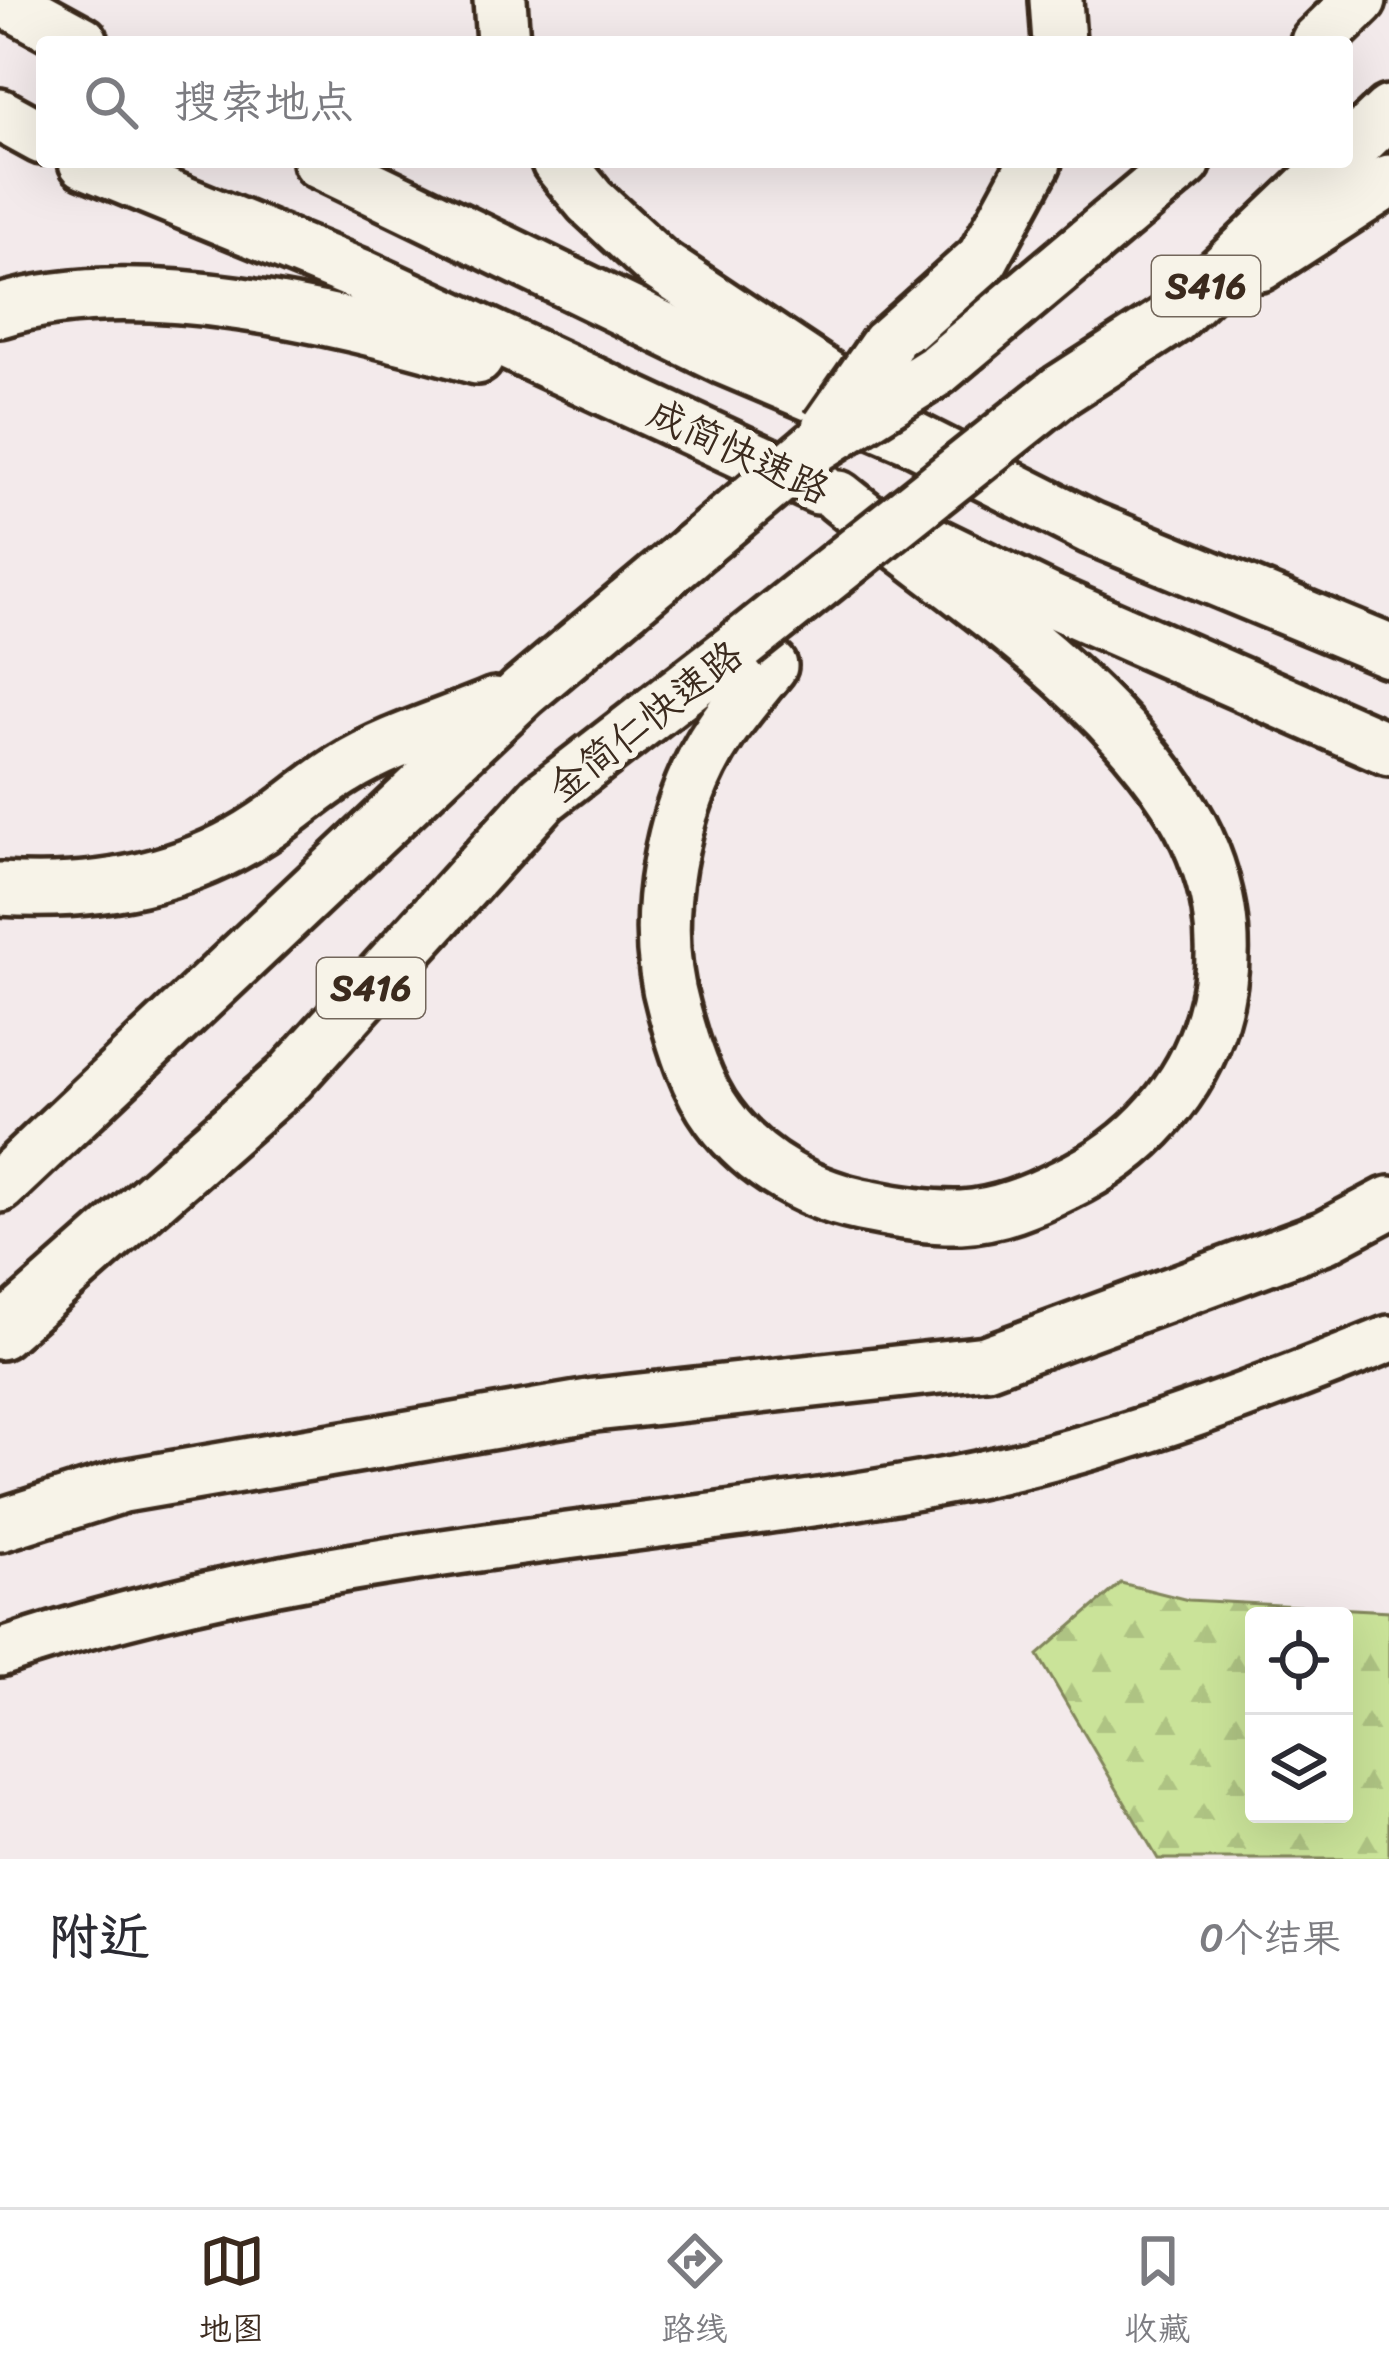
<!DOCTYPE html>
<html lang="zh">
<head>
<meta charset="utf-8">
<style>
  :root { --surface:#fff; --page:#f7f7f7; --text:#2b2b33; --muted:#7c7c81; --line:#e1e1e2; --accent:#3b2a1e }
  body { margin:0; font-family:Sriracha,"LXGW WenKai TC",sans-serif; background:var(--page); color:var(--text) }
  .controls { position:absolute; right:36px; bottom:36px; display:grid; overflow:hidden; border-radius:12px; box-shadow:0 12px 48px #0002 }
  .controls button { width:108px; height:108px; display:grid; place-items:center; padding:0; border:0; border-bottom:3px solid var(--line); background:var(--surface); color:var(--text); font:60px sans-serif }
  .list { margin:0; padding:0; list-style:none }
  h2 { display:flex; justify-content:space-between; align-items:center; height:156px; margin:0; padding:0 48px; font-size:51px }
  h2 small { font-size:39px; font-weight:400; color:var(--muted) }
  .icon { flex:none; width:66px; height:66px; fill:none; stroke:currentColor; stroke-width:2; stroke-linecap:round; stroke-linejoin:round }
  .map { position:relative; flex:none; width:1389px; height:1859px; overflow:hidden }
  .search { position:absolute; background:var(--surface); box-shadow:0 12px 48px #0002; left:36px; right:36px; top:36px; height:132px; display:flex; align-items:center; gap:30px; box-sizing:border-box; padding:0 42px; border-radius:12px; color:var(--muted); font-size:45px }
  .sheet { height:348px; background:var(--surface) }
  nav { display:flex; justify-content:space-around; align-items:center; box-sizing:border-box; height:168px; border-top:3px solid var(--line); background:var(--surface); font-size:33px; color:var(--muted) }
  nav a { display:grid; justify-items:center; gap:6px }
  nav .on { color:var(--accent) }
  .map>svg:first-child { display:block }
  .forest { fill:url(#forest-firs); stroke:#82865c; stroke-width:3; fill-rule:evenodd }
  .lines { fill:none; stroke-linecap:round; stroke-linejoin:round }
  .major-casing { stroke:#3b2a1e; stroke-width:54 }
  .highway-casing { stroke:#3b2a1e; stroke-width:60 }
  .major { stroke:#f7f3e8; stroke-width:45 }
  .highway { stroke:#f7f3e8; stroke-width:51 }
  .highway-bridge-casing { stroke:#3b2a1e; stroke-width:60; stroke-linecap:butt }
  .highway-bridge { stroke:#f7f3e8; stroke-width:51 }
  .labels { text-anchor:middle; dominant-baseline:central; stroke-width:12; stroke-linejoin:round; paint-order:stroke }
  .shield { fill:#f7f3e8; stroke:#73665b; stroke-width:3 }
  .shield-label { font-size:36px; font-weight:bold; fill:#3b2a1e }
  .street-label { font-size:39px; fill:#3b2a1e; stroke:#f7f3e8 }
</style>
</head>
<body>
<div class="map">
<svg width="1389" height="1859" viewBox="0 0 1389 1859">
  <defs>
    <pattern id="forest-firs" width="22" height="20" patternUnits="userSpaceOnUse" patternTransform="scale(3)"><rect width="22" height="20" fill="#cae399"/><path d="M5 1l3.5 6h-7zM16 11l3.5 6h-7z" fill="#aec383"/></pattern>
  </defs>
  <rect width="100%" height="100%" fill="#f3eaeb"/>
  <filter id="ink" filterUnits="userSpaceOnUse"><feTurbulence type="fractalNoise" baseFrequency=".00833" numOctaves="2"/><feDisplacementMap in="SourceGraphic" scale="24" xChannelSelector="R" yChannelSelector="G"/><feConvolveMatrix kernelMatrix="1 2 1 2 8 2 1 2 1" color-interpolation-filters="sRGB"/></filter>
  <g filter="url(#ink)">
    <path class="forest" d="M1121 1583 1188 1600 1389 1611V1859H1158L1038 1655ZM1254 1616H1344V1814H1254Z"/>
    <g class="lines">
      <defs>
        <path id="major" d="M0 1653C301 1550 618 1539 930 1484 1089 1457 1241 1399 1389 1339"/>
        <g id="highway">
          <polyline points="5,0 82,42"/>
          <polyline points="500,0 503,42"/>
          <polyline points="1056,0 1059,42"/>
          <polyline points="1317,42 1360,0"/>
          <polyline points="0,115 42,138"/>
          <polyline points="1347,152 1389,112"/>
          <polyline points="85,162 360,275 819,488"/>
          <polyline points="319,162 724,358 911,437 1091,528 1389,651"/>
          <polyline points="558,162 590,201 658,264 838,384"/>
          <polyline points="1260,265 1389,181"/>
          <path d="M0 311C137 268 343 319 477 358"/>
          <polyline points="886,345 983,258 1035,162"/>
          <polyline points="936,371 1185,162"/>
          <polyline points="1060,391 1173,318 1337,162"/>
          <polyline points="922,538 1047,599 1389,749"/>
          <path d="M771 666C754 687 736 708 721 730 670 805 649 922 674 1009 684 1046 696 1086 719 1117 755 1166 812 1197 871 1207 900 1213 931 1218 961 1217 998 1215 1032 1201 1064 1185 1217 1113 1270 941 1174 798 1092 674 954 590 839 497"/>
          <path d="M0 889C92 895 184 880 262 828 290 810 315 786 344 769 389 741 446 725 495 704"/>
          <polyline points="0,1186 523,692 628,604"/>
          <polyline points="0,1333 289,1078 543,798 742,644"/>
          <polyline points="0,1525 123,1486 595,1405 986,1362 1325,1237 1389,1203"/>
        </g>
      </defs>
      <use href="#major" class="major-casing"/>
      <use href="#highway" class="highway-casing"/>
      <use href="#major" class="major"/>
      <use href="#highway" class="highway"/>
      <defs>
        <g id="highway-bridge">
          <polyline points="828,428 886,345"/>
          <polyline points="628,604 815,447 936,371"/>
          <polyline points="742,644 1060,391"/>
        </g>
      </defs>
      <use href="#highway-bridge" class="highway-bridge-casing"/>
      <use href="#highway-bridge" class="highway-bridge"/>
    </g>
  </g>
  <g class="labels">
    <g class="shield">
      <rect x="1152" y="256" width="108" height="60" rx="9"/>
      <rect x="317" y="958" width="108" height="60" rx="9"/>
    </g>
    <g class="shield-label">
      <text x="1206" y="286">S416</text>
      <text x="371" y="988">S416</text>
    </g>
    <g class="street-label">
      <text transform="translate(739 451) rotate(25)">成简快速路</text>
      <text transform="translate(645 721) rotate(-38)">金简仁快速路</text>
    </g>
  </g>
</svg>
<div class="controls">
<button><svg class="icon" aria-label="locate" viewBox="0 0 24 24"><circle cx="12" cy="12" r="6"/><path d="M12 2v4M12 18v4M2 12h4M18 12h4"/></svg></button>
<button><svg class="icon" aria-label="layers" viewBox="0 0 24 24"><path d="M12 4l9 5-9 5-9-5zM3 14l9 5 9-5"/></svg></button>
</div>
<div class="search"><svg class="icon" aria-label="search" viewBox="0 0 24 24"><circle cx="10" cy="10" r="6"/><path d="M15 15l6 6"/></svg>搜索地点</div>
</div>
<section class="sheet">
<h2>附近<small>0个结果</small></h2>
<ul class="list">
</ul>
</section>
<nav>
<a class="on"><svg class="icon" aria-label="map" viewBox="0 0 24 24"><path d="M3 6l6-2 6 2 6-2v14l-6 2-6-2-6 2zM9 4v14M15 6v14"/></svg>地图</a>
<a><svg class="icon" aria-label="directions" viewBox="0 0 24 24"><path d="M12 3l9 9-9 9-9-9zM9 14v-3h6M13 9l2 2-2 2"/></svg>路线</a>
<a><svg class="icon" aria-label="saved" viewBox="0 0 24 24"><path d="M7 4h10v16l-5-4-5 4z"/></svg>收藏</a>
</nav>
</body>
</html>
